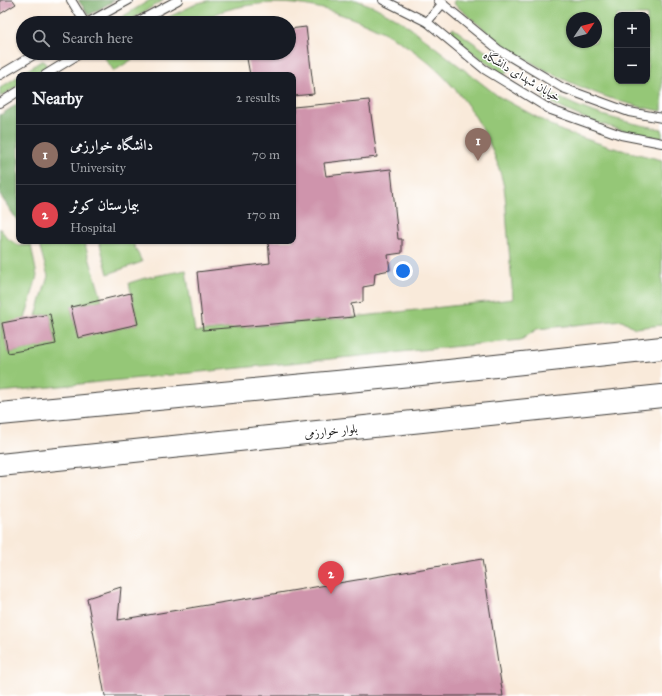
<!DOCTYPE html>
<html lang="en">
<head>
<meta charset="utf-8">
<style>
  :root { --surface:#171b24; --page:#20242c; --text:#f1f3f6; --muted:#9ea1a6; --line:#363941; --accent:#ea580c }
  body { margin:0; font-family:"IM FELL Great Primer",Amiri,serif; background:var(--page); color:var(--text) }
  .controls { position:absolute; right:12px; top:12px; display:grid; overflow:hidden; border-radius:8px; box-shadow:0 1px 3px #0004 }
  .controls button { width:36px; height:36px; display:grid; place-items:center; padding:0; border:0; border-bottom:1px solid var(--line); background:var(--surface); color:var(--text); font:20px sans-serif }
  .compass { position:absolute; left:566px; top:12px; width:36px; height:36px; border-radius:50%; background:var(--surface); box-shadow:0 1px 3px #0004; rotate:55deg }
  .you { position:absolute; left:403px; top:271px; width:14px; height:14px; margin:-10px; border:3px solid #fff; border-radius:50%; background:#1a73e8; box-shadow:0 0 0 6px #1a73e833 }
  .badge { display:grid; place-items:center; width:26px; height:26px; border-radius:50%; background:var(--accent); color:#fff; font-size:13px; font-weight:700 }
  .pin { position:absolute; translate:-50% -33px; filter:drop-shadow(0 1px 2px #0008) }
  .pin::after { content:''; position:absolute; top:21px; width:14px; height:12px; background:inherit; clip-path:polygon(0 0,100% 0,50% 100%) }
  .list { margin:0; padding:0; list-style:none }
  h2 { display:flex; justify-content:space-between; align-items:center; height:52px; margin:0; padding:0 16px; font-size:17px }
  h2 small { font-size:13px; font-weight:400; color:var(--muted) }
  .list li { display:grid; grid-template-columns:26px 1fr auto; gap:12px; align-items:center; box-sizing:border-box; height:60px; padding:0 16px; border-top:1px solid var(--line) }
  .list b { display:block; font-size:15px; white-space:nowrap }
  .list p { margin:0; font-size:13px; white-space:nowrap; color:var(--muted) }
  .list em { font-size:13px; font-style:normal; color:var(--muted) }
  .icon { flex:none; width:22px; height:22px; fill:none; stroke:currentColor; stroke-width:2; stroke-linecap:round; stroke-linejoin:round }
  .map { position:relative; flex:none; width:662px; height:696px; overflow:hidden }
  .search { position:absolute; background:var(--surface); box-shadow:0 1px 3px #0004; left:16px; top:16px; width:280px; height:44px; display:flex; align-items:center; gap:10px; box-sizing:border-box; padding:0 14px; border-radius:22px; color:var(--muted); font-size:15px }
  .panel { position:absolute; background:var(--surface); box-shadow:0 1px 3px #0004; left:16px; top:72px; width:280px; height:172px; border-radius:8px }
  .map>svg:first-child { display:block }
  .green { fill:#95c777; stroke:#58724a; fill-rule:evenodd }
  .forest { fill:#78ac68; stroke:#4a6442 }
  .building { fill:#cf94ac }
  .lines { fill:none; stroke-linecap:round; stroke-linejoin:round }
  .lane-casing { stroke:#3d3b38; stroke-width:10 }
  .secondary-casing { stroke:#3d3b38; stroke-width:24 }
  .lane { stroke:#fff; stroke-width:8 }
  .secondary { stroke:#fff; stroke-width:22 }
  .labels { text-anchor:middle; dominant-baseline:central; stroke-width:3; stroke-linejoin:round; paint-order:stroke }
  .street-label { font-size:12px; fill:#1c1c1c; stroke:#fff }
</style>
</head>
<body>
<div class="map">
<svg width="662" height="696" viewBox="0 0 662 696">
  <rect width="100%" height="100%" fill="#fff"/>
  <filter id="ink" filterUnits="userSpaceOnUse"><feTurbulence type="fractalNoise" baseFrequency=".025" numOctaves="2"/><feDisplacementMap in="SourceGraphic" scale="8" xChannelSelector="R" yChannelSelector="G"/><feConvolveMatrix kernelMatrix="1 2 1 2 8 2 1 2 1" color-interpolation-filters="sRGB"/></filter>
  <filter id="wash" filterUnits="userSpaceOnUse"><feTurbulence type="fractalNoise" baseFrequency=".012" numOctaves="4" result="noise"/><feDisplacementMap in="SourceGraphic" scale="16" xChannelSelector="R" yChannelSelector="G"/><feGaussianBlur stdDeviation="0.9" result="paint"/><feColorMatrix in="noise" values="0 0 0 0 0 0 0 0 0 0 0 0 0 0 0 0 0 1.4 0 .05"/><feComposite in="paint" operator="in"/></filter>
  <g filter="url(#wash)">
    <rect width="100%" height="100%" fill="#f9eada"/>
    <g class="green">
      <polygon points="150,0 164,0 125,23 112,23"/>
      <path d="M211 0H356L375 7 404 23 498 96 562 131 610 147 662 160V325L635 328 622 320 537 329 521 340 0 392V228L7 238 19 246 31 245 37 276 25 319 2 324 8 353 56 343 50 314 36 316 48 276 39 244 43 241H84L102 300 71 307 78 337 138 324 129 283 145 278 186 270 195 332 354 317 513 299C511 274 509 249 507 224 506 212 506 199 504 187 486 107 427 45 351 18 327 9 303 3 277 3 260 3 240 6 223 11 214 14 205 20 195 23 185 26 168 23 156 23L198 3Z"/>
      <path d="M455 0H662V111C608 103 547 75 503 44 485 31 469 16 453 3ZM617 15H647V81H617ZM572 18H596V42H572Z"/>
      <polygon points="453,28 502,63 507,68 508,72 503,75 459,42 449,32"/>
      <polygon points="104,53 142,53 114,71 102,54"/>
      <polygon points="41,61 44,61 47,67 35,75 19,75 19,85 0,97 0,88"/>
      <path d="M548 91C582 112 623 122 662 129V138C625 133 577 119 545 99L543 96 545 92Z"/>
      <polygon points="99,241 132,241 142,262 108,274"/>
    </g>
    <g class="forest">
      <polygon points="78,0 115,0 89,15"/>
      <polygon points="19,103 19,223 0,195 0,115"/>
    </g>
    <g id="blocks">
      <g class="building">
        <polygon points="0,0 13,0 16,4 0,14"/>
        <polygon points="306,27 314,94 293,96 293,75 250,75 246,53 289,53 289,29"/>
        <polygon points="369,100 377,157 324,163 326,176 391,169 398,239 402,239 402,253 388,255 390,270 375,273 374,285 363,287 363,302 351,304 354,317 203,330 197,272 270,263 268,241 293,241 293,107"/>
        <polygon points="131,293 138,324 78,338 71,307"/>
        <polygon points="50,314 56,344 8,353 2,323"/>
        <polygon points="482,559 503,696 105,696 87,598 121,587 118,620"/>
      </g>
    </g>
  </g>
  <g filter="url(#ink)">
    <use href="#blocks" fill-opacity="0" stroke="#3d3b38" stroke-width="1"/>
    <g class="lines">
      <defs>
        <g id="lane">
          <polyline points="71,0 85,23"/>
          <polyline points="383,0 427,22 484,69 551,110 621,135 662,143"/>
          <polyline points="438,0 499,50 563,88 629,112 662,118"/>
          <polyline points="427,22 443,3"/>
          <polyline points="87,23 129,0"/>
          <polyline points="135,23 178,0"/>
          <polyline points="0,75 37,53"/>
          <polyline points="45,75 81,53"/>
          <polyline points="0,103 19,91"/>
        </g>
        <g id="secondary">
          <polyline points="0,414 421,374 662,348"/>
          <polyline points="0,465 662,396"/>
        </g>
      </defs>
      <use href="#lane" class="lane-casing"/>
      <use href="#secondary" class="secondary-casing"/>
      <use href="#lane" class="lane"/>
      <use href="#secondary" class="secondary"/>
    </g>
  </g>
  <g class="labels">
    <g class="street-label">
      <text transform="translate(522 76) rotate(31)">خیابان شهدای دانشگاه</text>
      <text transform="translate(331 431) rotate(-6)">بلوار خوارزمی</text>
    </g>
  </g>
</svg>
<div class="controls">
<button>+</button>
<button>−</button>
</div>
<svg class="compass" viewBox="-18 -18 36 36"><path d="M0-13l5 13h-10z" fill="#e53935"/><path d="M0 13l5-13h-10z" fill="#9ea1a6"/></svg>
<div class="you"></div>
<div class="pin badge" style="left:478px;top:161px;background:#8d6e63">1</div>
<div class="pin badge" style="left:331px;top:594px;background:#e0444e">2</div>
<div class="search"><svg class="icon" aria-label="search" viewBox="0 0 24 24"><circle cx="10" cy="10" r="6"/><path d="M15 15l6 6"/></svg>Search here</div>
<section class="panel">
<h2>Nearby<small>2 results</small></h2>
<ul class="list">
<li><span class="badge" style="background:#8d6e63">1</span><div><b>دانشگاه خوارزمی</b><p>University</p></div><em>70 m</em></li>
<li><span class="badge" style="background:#e0444e">2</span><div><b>بیمارستان کوثر</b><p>Hospital</p></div><em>170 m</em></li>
</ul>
</section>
</div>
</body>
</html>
